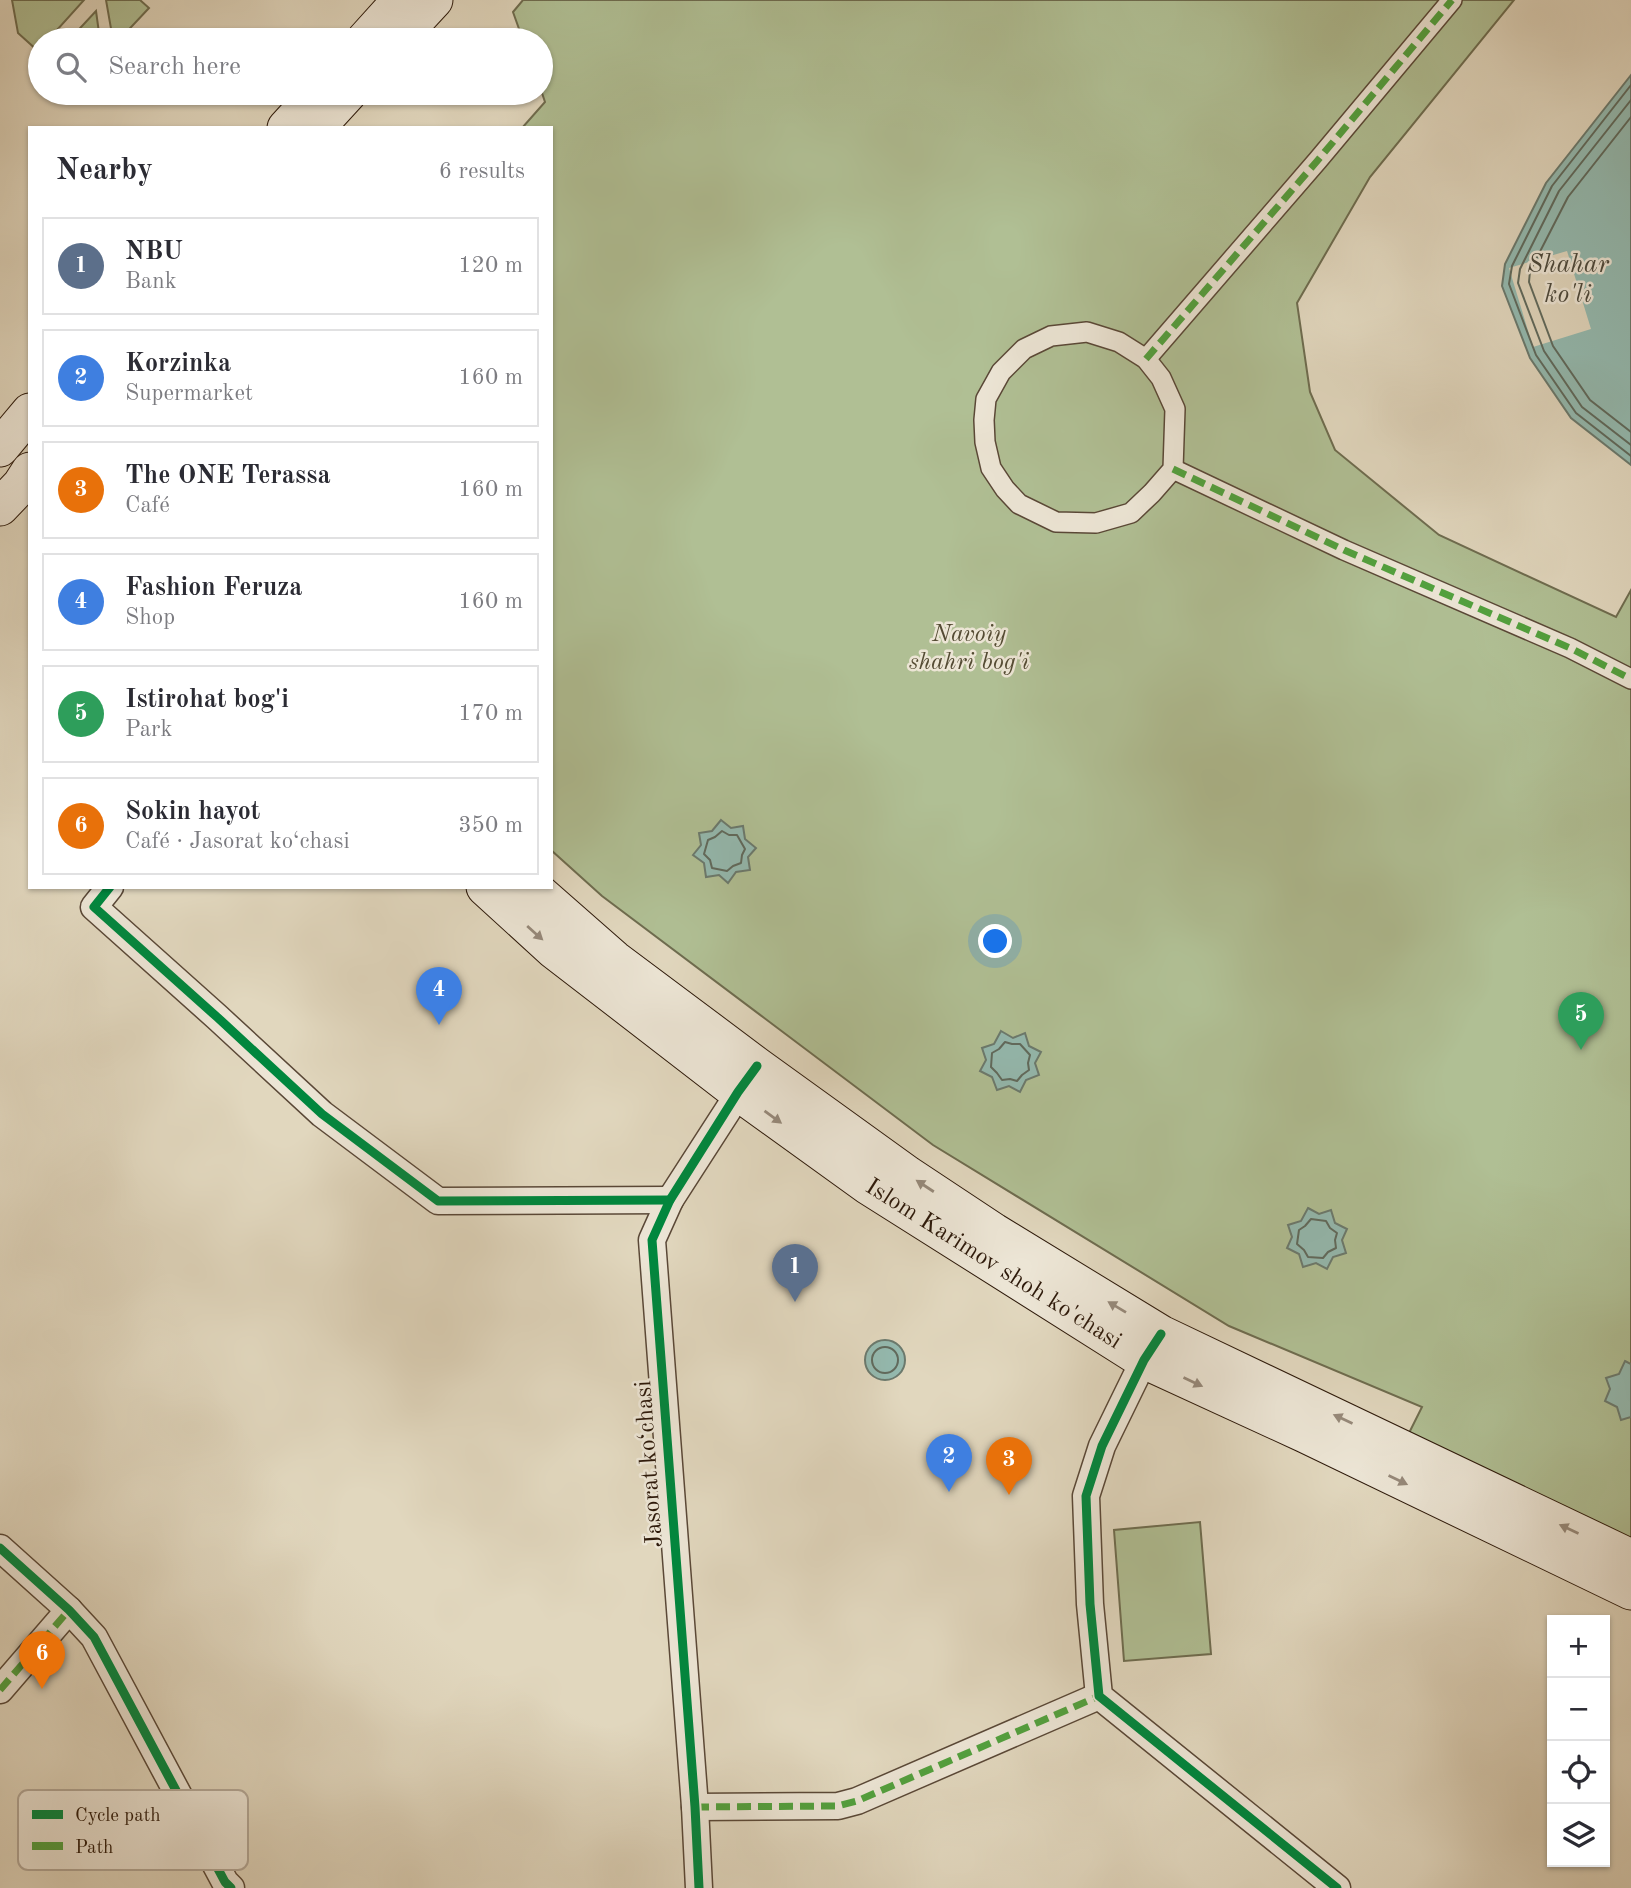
<!DOCTYPE html>
<html lang="en">
<head>
<meta charset="utf-8">
<style>
  :root { --surface:#fff; --page:#f2f2f3; --text:#2b2b33; --muted:#7c7c81; --line:#e1e1e2; --accent:#7c3aed }
  body { margin:0; font-family:"Old Standard TT",serif; background:var(--page); color:var(--text) }
  .controls { position:absolute; right:21px; bottom:21px; display:grid; overflow:hidden; border-radius:0px; box-shadow:0 2px 5px #0004 }
  .controls button { width:63px; height:63px; display:grid; place-items:center; padding:0; border:0; border-bottom:2px solid var(--line); background:var(--surface); color:var(--text); font:35px sans-serif }
  .you { position:absolute; left:996px; top:942px; width:24px; height:24px; margin:-18px; border:5px solid #fff; border-radius:50%; background:#1a73e8; box-shadow:0 0 0 10px #1a73e833 }
  .badge { display:grid; place-items:center; width:46px; height:46px; border-radius:50%; background:var(--accent); color:#fff; font-size:23px; font-weight:700 }
  .pin { position:absolute; translate:-50% -58px; filter:drop-shadow(0 2px 4px #0008) }
  .pin::after { content:''; position:absolute; top:37px; width:24px; height:21px; background:inherit; clip-path:polygon(0 0,100% 0,50% 100%) }
  .list { margin:0; padding:0; list-style:none }
  h2 { display:flex; justify-content:space-between; align-items:center; height:91px; margin:0; padding:0 28px; font-size:30px }
  h2 small { font-size:23px; font-weight:400; color:var(--muted) }
  .list li { display:grid; grid-template-columns:46px 1fr auto; gap:21px; align-items:center; box-sizing:border-box; height:98px; margin:0 14px 14px; padding:0 14px; border:2px solid var(--line); border-radius:0px }
  .list b { display:block; font-size:26px; white-space:nowrap }
  .list p { margin:0; font-size:23px; white-space:nowrap; color:var(--muted) }
  .list em { font-size:23px; font-style:normal; color:var(--muted) }
  .icon { flex:none; width:38px; height:38px; fill:none; stroke:currentColor; stroke-width:2; stroke-linecap:round; stroke-linejoin:round }
  .map { position:relative; flex:none; width:1631px; height:1888px; overflow:hidden }
  .search { position:absolute; background:var(--surface); box-shadow:0 2px 5px #0004; left:28px; top:28px; width:525px; height:77px; display:flex; align-items:center; gap:18px; box-sizing:border-box; padding:0 24px; border-radius:38px; color:var(--muted); font-size:26px }
  .panel { position:absolute; background:var(--surface); box-shadow:0 2px 5px #0004; left:28px; top:126px; width:525px; height:763px; border-radius:0px }
  .map>svg:first-child { display:block }
  .green { fill:#b0bf94; stroke:#6e6c4f; stroke-width:2 }
  .water { fill:#94bab0; stroke:#6b7a6e; stroke-width:2 }
  .pier { fill:#e1d7be }
  .lines { fill:none; stroke-linecap:round; stroke-linejoin:round }
  .shore { stroke:#606a5d; stroke-width:2 }
  .pedestrian-casing { stroke:#5a4837; stroke-width:22 }
  .minor-casing { stroke:#5a4837; stroke-width:29 }
  .secondary-casing { stroke:#2d190a; stroke-width:39 }
  .pedestrian { stroke:#ece5d5; stroke-width:19 }
  .minor { stroke:#ece5d5; stroke-width:26 }
  .secondary { stroke:#ece5d5; stroke-width:37 }
  .quiet { stroke:#52a13e; stroke-width:7; stroke-dasharray:14 7; stroke-linecap:butt }
  .cycleway-casing { stroke:#ece5d5; stroke-width:13 }
  .cycleway { stroke:#00873e; stroke-width:9 }
  .oneway { fill:#96897a }
  .labels { text-anchor:middle; dominant-baseline:central; stroke-width:5; stroke-linejoin:round; paint-order:stroke }
  .park-label { font-size:24px; font-style:italic; fill:#544b33; stroke:#ece5d5 }
  .street-label { font-size:24px; fill:#2d190a; stroke:#ece5d5 }
  .water-label { font-size:26px; font-style:italic; fill:#4c493c; stroke:#ece5d5 }
  .key { fill:#ece5d5; stroke:#b3a898; stroke-width:2 }
  .key-label { font-size:19px; fill:#2d190a }
</style>
</head>
<body>
<div class="map">
<svg width="1631" height="1888" viewBox="0 0 1631 1888">
  <rect width="100%" height="100%" fill="#e1d7be"/>
  <filter id="stains"><feTurbulence type="fractalNoise" baseFrequency=".00286" numOctaves="4"/><feColorMatrix values="0 0 0 0 .2 0 0 0 0 .09 0 0 0 0 .02 0 0 0 .5 -.17"/></filter>
  <radialGradient id="worn" r=".72"><stop offset=".6" stop-color="#630" stop-opacity="0"/><stop offset="1" stop-color="#630" stop-opacity=".3"/></radialGradient>
  <g class="green">
    <polygon points="12,0 84,0 48,40 40,40 40,49 38,51 18,33"/>
    <polygon points="106,0 140,0 149,8 119,40 113,40"/>
    <polygon points="523,0 1514,0 1370,177 1297,303 1310,392 1335,450 1439,535 1616,617 1631,590 1631,1550 1404,1443 1422,1407 1229,1326 933,1145 602,896 551,850 551,128 522,128 545,102 541,90 541,40 523,40 513,12"/>
    <polygon points="96,11 100,40 69,40"/>
    <polygon points="1200,1522 1211,1654 1124,1661 1114,1530"/>
  </g>
  <g class="water">
    <polygon points="1631,75 1631,465 1571,418 1530,358 1502,286 1505,264 1546,183"/>
    <polygon points="721,820 731,828 743,826 745,839 756,848 748,857 750,870 736,872 728,883 719,875 706,877 704,863 693,855 701,845 699,833 712,831"/>
    <polygon points="1001,1031 1013,1038 1025,1033 1029,1046 1041,1052 1035,1063 1039,1075 1026,1080 1020,1092 1009,1086 997,1090 992,1077 980,1071 986,1060 982,1048 994,1044"/>
    <polygon points="1308,1208 1319,1214 1331,1210 1335,1223 1347,1229 1342,1240 1346,1253 1333,1257 1327,1269 1316,1263 1303,1267 1299,1254 1287,1248 1292,1237 1288,1225 1301,1221"/>
    <circle cx="885" cy="1360" r="20"/>
    <polygon points="1625,1361 1631,1364 1631,1417 1621,1420 1617,1407 1605,1401 1610,1389 1606,1378 1619,1374"/>
  </g>
  <polygon class="pier" points="1567,251 1591,329 1533,347 1509,268"/>
  <g class="lines">
    <g class="shore">
      <polyline points="1631,85 1552,186 1512,266 1509,284 1536,355 1576,413 1631,456"/>
      <polyline points="1631,100 1559,191 1520,269 1518,283 1544,351 1582,407 1631,445"/>
      <polyline points="1631,117 1568,197 1530,271 1529,282 1553,346 1590,400 1631,432"/>
      <polygon points="722,831 729,835 737,835 745,849 742,855 741,863 733,866 727,871 712,868 710,860 704,854 708,840 715,837"/>
      <polygon points="1005,1042 1012,1044 1020,1044 1030,1055 1028,1063 1029,1070 1022,1075 1017,1081 1010,1079 1002,1080 997,1073 991,1067 992,1053 999,1049"/>
      <polygon points="1311,1219 1326,1221 1330,1228 1337,1233 1335,1240 1336,1248 1328,1252 1323,1258 1308,1257 1304,1250 1297,1244 1299,1230 1305,1226"/>
      <circle cx="885" cy="1360" r="13"/>
    </g>
    <defs>
      <g id="pedestrian">
        <polygon points="1087,332 1119,342 1146,359 1161,378 1175,409 1173,469 1152,493 1131,513 1096,523 1056,522 1019,504 1005,489 991,468 985,442 984,420 986,399 1001,372 1024,349 1051,336"/>
        <polyline points="1146,359 1318,160 1452,0"/>
        <polyline points="1173,469 1344,550 1570,648 1631,679"/>
      </g>
      <g id="minor">
        <polyline points="110,887 94,907 217,1017 322,1114 438,1201 670,1200"/>
        <polyline points="1153,1347 1144,1360 1102,1446 1086,1496 1090,1604 1099,1696 1337,1888"/>
        <polyline points="0,1548 69,1610 94,1637 225,1882 231,1888"/>
        <polyline points="0,1690 69,1610"/>
        <polyline points="695,1807 838,1806 857,1801 1099,1696"/>
        <polyline points="699,1888 695,1807 652,1240 670,1200 748,1079"/>
      </g>
      <g id="secondary">
        <polyline points="365,40 401,0"/>
        <polyline points="397,40 434,0"/>
        <polyline points="286,128 318,93"/>
        <polyline points="316,128 348,93"/>
        <polyline points="0,448 30,412"/>
        <polyline points="0,507 21,485 30,471"/>
        <path id="s1" d="M485 887 554 950 738 1092 867 1185 1144 1360 1305 1434 1631 1591"/>
        <polyline points="532,887 614,959 757,1066 908,1175 994,1232 1161,1334 1631,1558"/>
      </g>
    </defs>
    <use href="#pedestrian" class="pedestrian-casing"/>
    <use href="#minor" class="minor-casing"/>
    <use href="#secondary" class="secondary-casing"/>
    <use href="#pedestrian" class="pedestrian"/>
    <use href="#minor" class="minor"/>
    <use href="#secondary" class="secondary"/>
    <g class="quiet">
      <polyline points="1146,359 1318,160 1452,0"/>
      <polyline points="1173,469 1344,550 1570,648 1631,679"/>
      <polyline points="0,1690 69,1610"/>
      <polyline points="695,1807 838,1806 857,1801 1099,1696"/>
    </g>
    <defs>
      <g id="cycleway">
        <polyline points="110,887 94,907 217,1017 322,1114 438,1201 670,1200"/>
        <polyline points="1161,1334 1144,1360 1102,1446 1086,1496 1090,1604 1099,1696 1337,1888"/>
        <polyline points="0,1548 69,1610 94,1637 225,1882 231,1888"/>
        <polyline points="699,1888 695,1807 652,1240 670,1200 738,1092 757,1066"/>
      </g>
    </defs>
    <use href="#cycleway" class="cycleway-casing"/>
    <use href="#cycleway" class="cycleway"/>
  </g>
  <defs><path id="oneway-solid" d="M-6-.8H1V-3.2L6.5 0L1 3.2V.8H-6Z" transform="scale(1.75)"/></defs>
  <g class="oneway">
    <use href="#oneway-solid" transform="translate(535 933) rotate(42)"/>
    <use href="#oneway-solid" transform="translate(773 1117) rotate(36)"/>
    <use href="#oneway-solid" transform="translate(925 1186) rotate(-147)"/>
    <use href="#oneway-solid" transform="translate(1117 1307) rotate(-149)"/>
    <use href="#oneway-solid" transform="translate(1193 1382) rotate(25)"/>
    <use href="#oneway-solid" transform="translate(1343 1419) rotate(-155)"/>
    <use href="#oneway-solid" transform="translate(1398 1480) rotate(26)"/>
    <use href="#oneway-solid" transform="translate(1569 1529) rotate(-155)"/>
  </g>
  <g class="labels">
    <g class="park-label">
      <text x="969" y="635">Navoiy<tspan x="969" dy="28">shahri bog'i</tspan></text>
    </g>
    <g class="street-label">
      <text stroke="none"><textPath href="#s1" startOffset="634">Islom Karimov shoh ko'chasi</textPath></text>
      <text transform="translate(650 1464) rotate(-94)">Jasorat ko‘chasi</text>
    </g>
    <g class="water-label">
      <text x="1568" y="265">Shahar<tspan x="1568" dy="30">ko'li</tspan></text>
    </g>
  </g>
  <rect x="18" y="1790" width="230" height="80" rx="10" class="key"/>
  <rect x="32" y="1810" width="31" height="9" fill="#00873e"/>
  <rect x="32" y="1842" width="31" height="8" fill="#52a13e"/>
  <g class="key-label">
    <text x="75" y="1821">Cycle path</text>
    <text x="75" y="1853">Path</text>
  </g>
  <rect width="100%" height="100%" filter="url(#stains)"/>
  <rect width="100%" height="100%" fill="url(#worn)"/>
</svg>
<div class="controls">
<button>+</button>
<button>−</button>
<button><svg class="icon" aria-label="locate" viewBox="0 0 24 24"><circle cx="12" cy="12" r="6"/><path d="M12 2v4M12 18v4M2 12h4M18 12h4"/></svg></button>
<button><svg class="icon" aria-label="layers" viewBox="0 0 24 24"><path d="M12 4l9 5-9 5-9-5zM3 14l9 5 9-5"/></svg></button>
</div>
<div class="you"></div>
<div class="pin badge" style="left:795px;top:1302px;background:#5c6f8a">1</div>
<div class="pin badge" style="left:949px;top:1492px;background:#3f7fe0">2</div>
<div class="pin badge" style="left:1009px;top:1495px;background:#e8710a">3</div>
<div class="pin badge" style="left:439px;top:1025px;background:#3f7fe0">4</div>
<div class="pin badge" style="left:1581px;top:1050px;background:#2e9e5b">5</div>
<div class="pin badge" style="left:42px;top:1689px;background:#e8710a">6</div>
<div class="search"><svg class="icon" aria-label="search" viewBox="0 0 24 24"><circle cx="10" cy="10" r="6"/><path d="M15 15l6 6"/></svg>Search here</div>
<section class="panel">
<h2>Nearby<small>6 results</small></h2>
<ul class="list">
<li><span class="badge" style="background:#5c6f8a">1</span><div><b>NBU</b><p>Bank</p></div><em>120 m</em></li>
<li><span class="badge" style="background:#3f7fe0">2</span><div><b>Korzinka</b><p>Supermarket</p></div><em>160 m</em></li>
<li><span class="badge" style="background:#e8710a">3</span><div><b>The ONE Terassa</b><p>Café</p></div><em>160 m</em></li>
<li><span class="badge" style="background:#3f7fe0">4</span><div><b>Fashion Feruza</b><p>Shop</p></div><em>160 m</em></li>
<li><span class="badge" style="background:#2e9e5b">5</span><div><b>Istirohat bog'i</b><p>Park</p></div><em>170 m</em></li>
<li><span class="badge" style="background:#e8710a">6</span><div><b>Sokin hayot</b><p>Café · Jasorat ko‘chasi</p></div><em>350 m</em></li>
</ul>
</section>
</div>
</body>
</html>
